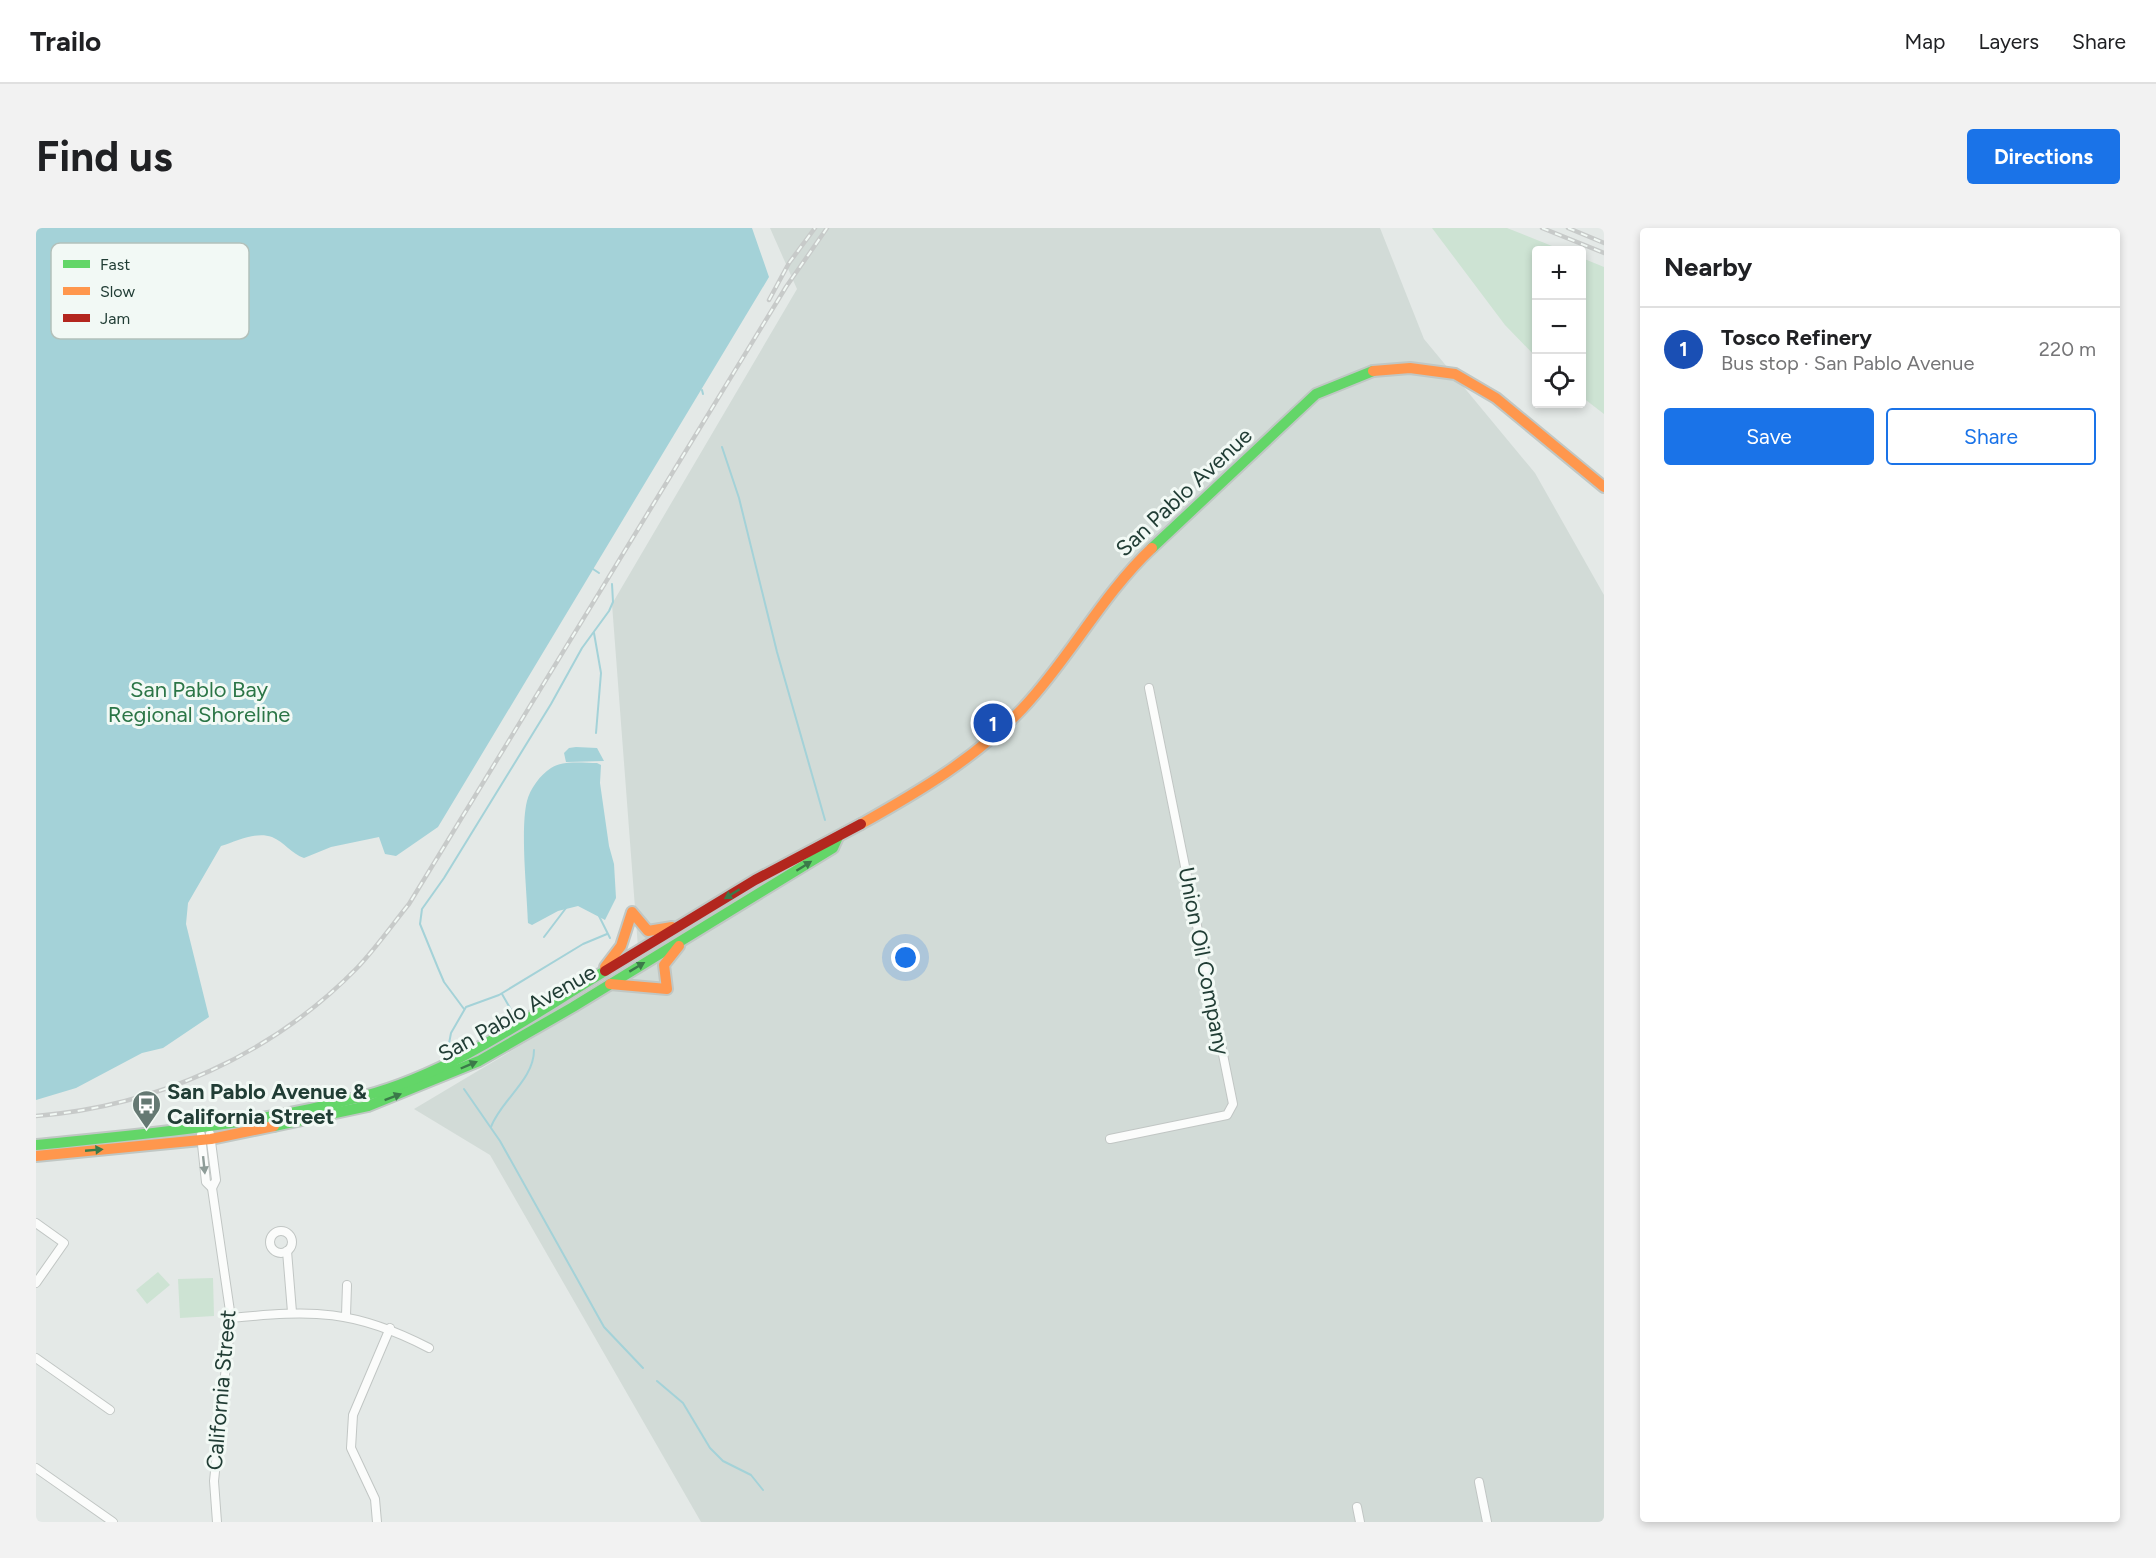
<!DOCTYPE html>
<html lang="en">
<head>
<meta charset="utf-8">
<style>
  :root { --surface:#fff; --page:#f2f2f2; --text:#202124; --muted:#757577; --line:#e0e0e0; --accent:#1a73e8 }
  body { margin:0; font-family:Figtree,sans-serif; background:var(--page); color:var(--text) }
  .controls { position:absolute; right:18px; top:18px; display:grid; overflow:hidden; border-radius:6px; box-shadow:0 3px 9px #0003 }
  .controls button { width:54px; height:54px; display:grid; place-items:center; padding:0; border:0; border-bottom:2px solid var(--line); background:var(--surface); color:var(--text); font:30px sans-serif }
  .you { position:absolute; left:870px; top:730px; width:21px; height:21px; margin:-15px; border:4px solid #fff; border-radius:50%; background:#1a73e8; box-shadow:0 0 0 9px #1a73e833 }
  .badge { display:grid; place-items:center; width:39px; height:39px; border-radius:50%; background:var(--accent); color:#fff; font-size:20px; font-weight:700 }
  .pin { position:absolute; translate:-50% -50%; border:3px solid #fff; box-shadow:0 2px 6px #0006 }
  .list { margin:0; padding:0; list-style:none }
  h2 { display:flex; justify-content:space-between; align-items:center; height:78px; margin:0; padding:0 24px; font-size:26px }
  h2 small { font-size:20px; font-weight:400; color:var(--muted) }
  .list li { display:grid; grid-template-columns:39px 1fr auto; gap:18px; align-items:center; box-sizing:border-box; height:84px; padding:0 24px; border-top:2px solid var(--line) }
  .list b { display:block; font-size:22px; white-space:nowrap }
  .list p { margin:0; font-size:20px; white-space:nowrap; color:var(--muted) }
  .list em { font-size:20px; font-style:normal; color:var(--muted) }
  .actions { display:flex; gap:12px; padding:18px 24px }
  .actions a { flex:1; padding:14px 0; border:2px solid var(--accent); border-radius:6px; text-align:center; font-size:21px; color:var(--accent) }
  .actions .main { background:var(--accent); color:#fff }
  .icon { flex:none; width:33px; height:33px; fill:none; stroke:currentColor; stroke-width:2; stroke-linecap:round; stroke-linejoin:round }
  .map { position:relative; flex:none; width:1568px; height:1294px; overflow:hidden; border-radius:6px }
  header { display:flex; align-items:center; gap:36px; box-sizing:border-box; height:84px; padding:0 30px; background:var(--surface); border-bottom:2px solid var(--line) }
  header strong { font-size:28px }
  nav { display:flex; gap:33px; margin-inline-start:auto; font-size:21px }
  .intro { display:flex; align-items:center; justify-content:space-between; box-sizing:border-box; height:144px; padding:0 36px }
  h1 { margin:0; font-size:42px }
  .button { padding:15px 27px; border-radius:6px; background:var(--accent); color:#fff; font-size:21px; font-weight:700 }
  main { display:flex; gap:36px; padding:0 36px }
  aside { flex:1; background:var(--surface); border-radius:6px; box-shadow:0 3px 9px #0003 }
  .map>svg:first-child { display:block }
  .built { fill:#d2dbd7 }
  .green { fill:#cde3d3 }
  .water { fill:#a4d2d8 }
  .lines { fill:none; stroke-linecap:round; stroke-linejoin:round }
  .stream { stroke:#a4d2d8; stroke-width:2 }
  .street-casing { stroke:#c1c6c4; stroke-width:10 }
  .fast-casing { stroke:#c0c7c4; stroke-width:14 }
  .slow-casing { stroke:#c0c7c4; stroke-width:14 }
  .jam-casing { stroke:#c0c7c4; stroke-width:14 }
  .street { stroke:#fbfcfb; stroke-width:8 }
  .fast { stroke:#63d668; stroke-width:10 }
  .slow { stroke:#ff974d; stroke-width:10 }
  .jam { stroke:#b3261e; stroke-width:10 }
  .rail-casing { stroke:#c7cac9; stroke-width:4.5 }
  .rail { stroke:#f2f9f5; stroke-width:2; stroke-dasharray:7; stroke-linecap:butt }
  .oneway { fill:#3b7a49 }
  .oneway2 { fill:#8e9c98 }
  .labels { text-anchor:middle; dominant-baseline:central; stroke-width:6; stroke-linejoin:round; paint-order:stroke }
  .street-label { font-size:22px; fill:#213d35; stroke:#f2f9f5 }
  .park-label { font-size:22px; fill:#2b7546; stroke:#f2f9f5 }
  .poi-label { font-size:22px; font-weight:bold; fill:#213d35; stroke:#f2f9f5; text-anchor:start }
  .key { fill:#f2f9f5; stroke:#b3c1bb; stroke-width:1.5 }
  .key-label { font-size:16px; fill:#213d35 }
</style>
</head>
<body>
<header>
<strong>Trailo</strong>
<nav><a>Map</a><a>Layers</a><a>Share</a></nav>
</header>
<div class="intro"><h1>Find us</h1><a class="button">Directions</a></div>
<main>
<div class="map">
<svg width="1568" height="1294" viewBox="0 0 1568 1294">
  <rect width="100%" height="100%" fill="#e4e9e7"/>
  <polygon class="built" points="734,0 1344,0 1388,111 1499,245 1568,367 1568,1294 665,1294 454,927 378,881 604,746 576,376 761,61"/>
  <g class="green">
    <polygon points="1396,0 1471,0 1526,22 1500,22 1500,129 1469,97"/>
    <polygon points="1546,30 1568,39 1568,186 1546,169"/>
    <polygon points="122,1044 134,1057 111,1076 100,1062"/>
    <polygon points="177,1050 178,1088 144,1090 142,1051"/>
  </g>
  <g class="water">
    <path d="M0 0H716L733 49 402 599 360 628 349 626 343 609 295 619 268 630C256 626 248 614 236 609 220 603 201 613 185 618L152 675 150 696 173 789 127 820 106 825 40 860 0 872Z"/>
    <polygon points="540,519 561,520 568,533 530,534 528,525 533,520"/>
    <path d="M561 535 565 537 564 555 573 618 578 636 580 670 569 692 542 678 522 683 496 697 492 695C491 664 484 601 491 573 494 561 504 547 515 540 527 532 547 535 561 535Z"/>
  </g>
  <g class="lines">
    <g class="stream">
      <polyline points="666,162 667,166"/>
      <polyline points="686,219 703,270 741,424 789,592"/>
      <polyline points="557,341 563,345"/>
      <polyline points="558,405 565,445 560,505"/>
      <polyline points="563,688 574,710"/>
      <polyline points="508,709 530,680"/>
      <polyline points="466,766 478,787"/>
      <polyline points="428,781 408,754 402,740 384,696 386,681 408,650 515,476 546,420 573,383 577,374 576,356"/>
      <polyline points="411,826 415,805 430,779 463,767 547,716 571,706"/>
      <polyline points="428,861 464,913 568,1099 607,1140"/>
      <path d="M455 899C465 872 498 852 498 822"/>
      <polyline points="621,1153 647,1175 674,1220 687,1233 715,1247 727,1262"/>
    </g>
    <defs>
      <g id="street">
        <polyline points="174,906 180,952 176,960 195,1090 178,1253 181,1294"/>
        <polyline points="165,907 170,954 176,960"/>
        <polyline points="1074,911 1191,887 1197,876 1113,460"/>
        <polyline points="0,995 28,1015 0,1055"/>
        <circle cx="245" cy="1014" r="11"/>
        <polyline points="251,1023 256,1084"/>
        <polyline points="310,1087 311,1057"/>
        <path d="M195 1090C277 1082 318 1081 393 1120"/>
        <polyline points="0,1130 74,1182"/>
        <polyline points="0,1240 77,1294"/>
        <polyline points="1443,1254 1451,1294"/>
        <polyline points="1321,1279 1324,1294"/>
        <polyline points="341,1294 339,1271 315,1220 317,1187 354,1100"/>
      </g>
      <g id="fast">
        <polyline points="1116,320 1280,166 1337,143"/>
        <polyline points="238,898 332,878 443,833 537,779 797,620 802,609"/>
        <path d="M0 917C110 906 221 897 328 868 415 845 493 789 569 743"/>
      </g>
      <g id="slow">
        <polyline points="1337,143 1374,140 1419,146 1460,170 1568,259"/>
        <path d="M825 596C884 563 940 530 987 480 1034 430 1066 367 1116 320"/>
        <polyline points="569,739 585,718 596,684 612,703 636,699"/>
        <polyline points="574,756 631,761 628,737 643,718"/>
        <polyline points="0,928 175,911 238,898"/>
      </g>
      <polyline id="jam" points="569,743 719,652 825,596"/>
    </defs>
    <use href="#street" class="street-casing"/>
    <use href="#fast" class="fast-casing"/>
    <use href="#slow" class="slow-casing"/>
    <use href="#jam" class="jam-casing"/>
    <use href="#street" class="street"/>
    <use href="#fast" class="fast"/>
    <use href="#slow" class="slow"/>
    <use href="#jam" class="jam"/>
    <defs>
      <g id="rail">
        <polyline points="1506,0 1568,25"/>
        <polyline points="1532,0 1568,15"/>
        <polyline points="733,72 753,35 779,0"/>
        <path d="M0 888C121 878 236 827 321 740 340 720 356 697 373 676L750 59 791 0"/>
      </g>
    </defs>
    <use href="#rail" class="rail-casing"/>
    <use href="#rail" class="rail"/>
  </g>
  <defs><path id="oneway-solid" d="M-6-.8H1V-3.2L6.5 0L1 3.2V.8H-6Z" transform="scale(1.5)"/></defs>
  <g class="oneway">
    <use href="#oneway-solid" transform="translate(768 638) rotate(-32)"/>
    <use href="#oneway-solid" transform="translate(696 666) rotate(148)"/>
    <use href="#oneway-solid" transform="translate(601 739) rotate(-31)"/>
    <use href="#oneway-solid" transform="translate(433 837) rotate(-23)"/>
    <use href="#oneway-solid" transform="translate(357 869) rotate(-21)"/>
    <use href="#oneway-solid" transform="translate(58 922) rotate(-5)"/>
  </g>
  <use class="oneway2" href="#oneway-solid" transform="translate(168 937) rotate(84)"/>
  <defs>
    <symbol id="bus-pin" viewBox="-11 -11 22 30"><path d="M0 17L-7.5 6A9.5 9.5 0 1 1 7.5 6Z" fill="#657973" stroke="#f2f9f5"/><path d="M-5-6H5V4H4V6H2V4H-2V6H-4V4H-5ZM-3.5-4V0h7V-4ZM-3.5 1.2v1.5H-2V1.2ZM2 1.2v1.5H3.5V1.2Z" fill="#fff"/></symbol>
  </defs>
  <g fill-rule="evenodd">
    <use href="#bus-pin" x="94" y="860" width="33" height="45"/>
  </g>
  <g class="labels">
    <g class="street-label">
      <text transform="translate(1148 264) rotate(-43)">San Pablo Avenue</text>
      <text transform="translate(1168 733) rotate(79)">Union Oil Company</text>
      <text transform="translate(481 785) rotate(-29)">San Pablo Avenue</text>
      <text transform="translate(185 1162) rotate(-85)">California Street</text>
    </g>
    <g class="park-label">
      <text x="163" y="461">San Pablo Bay<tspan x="163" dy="25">Regional Shoreline</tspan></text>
    </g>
    <g class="poi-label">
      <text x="131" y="863">San Pablo Avenue &amp;<tspan x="131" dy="25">California Street</tspan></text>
    </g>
  </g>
  <rect x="15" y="15" width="198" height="96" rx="9" class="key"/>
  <rect x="27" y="32" width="27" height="8" fill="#63d668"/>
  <rect x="27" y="59" width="27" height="8" fill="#ff974d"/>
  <rect x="27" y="86" width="27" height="8" fill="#b3261e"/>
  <g class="key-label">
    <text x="64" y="42">Fast</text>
    <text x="64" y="69">Slow</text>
    <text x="64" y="96">Jam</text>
  </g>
</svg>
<div class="controls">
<button>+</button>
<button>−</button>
<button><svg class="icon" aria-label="locate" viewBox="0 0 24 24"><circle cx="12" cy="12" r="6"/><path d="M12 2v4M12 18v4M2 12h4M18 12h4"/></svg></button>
</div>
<div class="you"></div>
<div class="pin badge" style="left:957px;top:495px;background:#1a4fb4">1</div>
</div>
<aside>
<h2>Nearby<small></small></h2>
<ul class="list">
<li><span class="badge" style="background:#1a4fb4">1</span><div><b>Tosco Refinery</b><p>Bus stop · San Pablo Avenue</p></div><em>220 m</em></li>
</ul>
<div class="actions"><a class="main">Save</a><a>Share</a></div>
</aside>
</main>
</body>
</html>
